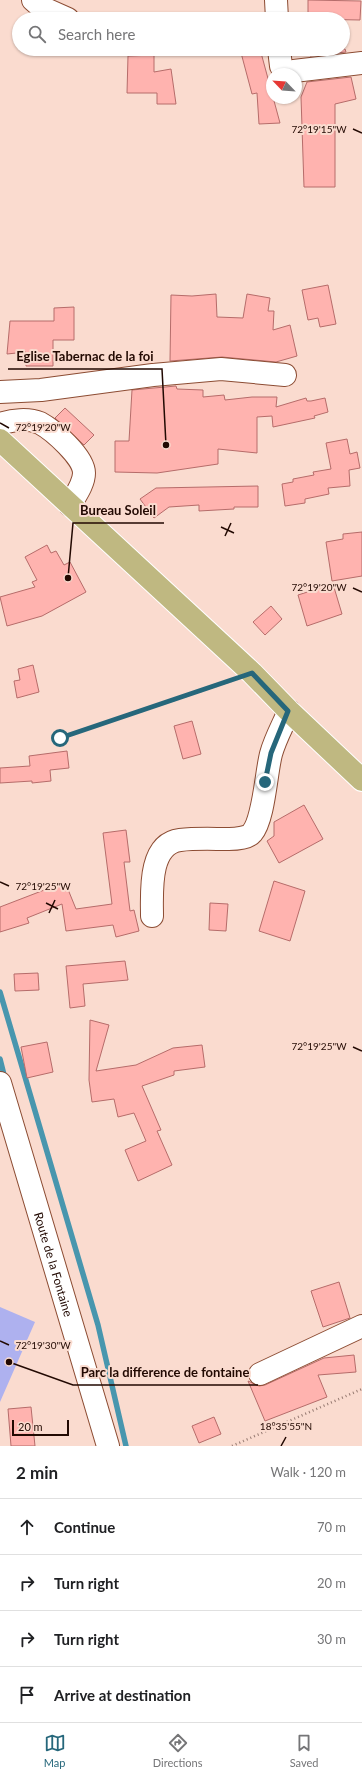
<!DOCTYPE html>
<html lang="en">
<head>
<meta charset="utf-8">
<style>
  :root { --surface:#fff; --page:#f2f2f2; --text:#202124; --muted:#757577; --line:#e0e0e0; --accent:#26677b }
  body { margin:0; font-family:Lato,sans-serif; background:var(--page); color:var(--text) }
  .compass { position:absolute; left:266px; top:68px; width:36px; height:36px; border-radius:50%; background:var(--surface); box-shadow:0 1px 3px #0004; rotate:295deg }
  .scale { position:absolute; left:12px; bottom:10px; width:57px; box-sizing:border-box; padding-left:4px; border:2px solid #220902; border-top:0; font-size:11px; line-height:14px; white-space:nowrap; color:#220902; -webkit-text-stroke:3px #fadbcf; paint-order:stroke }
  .stop { position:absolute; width:12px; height:12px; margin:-9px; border:3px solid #26677b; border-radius:50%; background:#fff }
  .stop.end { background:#26677b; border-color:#fff; box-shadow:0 1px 4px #0008 }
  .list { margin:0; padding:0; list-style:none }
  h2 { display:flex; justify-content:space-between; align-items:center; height:52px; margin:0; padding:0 16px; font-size:17px }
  h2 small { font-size:13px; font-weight:400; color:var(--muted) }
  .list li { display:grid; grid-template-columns:26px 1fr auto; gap:12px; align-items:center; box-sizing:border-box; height:56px; padding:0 16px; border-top:1px solid var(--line) }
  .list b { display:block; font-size:15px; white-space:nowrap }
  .list em { font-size:13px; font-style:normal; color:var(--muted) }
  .icon { flex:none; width:22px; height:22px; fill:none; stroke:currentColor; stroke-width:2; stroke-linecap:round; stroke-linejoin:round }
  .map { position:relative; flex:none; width:362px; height:1446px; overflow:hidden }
  .search { position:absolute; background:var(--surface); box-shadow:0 1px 3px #0004; left:12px; right:12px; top:12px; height:44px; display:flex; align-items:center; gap:10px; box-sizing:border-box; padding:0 14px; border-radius:22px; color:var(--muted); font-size:15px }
  .sheet { height:276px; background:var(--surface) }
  nav { display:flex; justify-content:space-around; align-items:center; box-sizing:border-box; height:56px; border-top:1px solid var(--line); background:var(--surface); font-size:11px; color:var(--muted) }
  nav a { display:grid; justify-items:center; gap:2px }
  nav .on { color:var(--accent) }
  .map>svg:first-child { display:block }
  .green { fill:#aeb1ef }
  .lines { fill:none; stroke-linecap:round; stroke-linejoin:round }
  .stream { stroke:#4896ae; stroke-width:5.5 }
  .building { fill:#ffb3af; stroke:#b66c6a }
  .minor-casing { stroke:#8c4c33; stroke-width:24 }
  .major-casing { stroke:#fff; stroke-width:24 }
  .path { stroke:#967a71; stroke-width:2.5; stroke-dasharray:1 3; stroke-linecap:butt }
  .minor { stroke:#fff; stroke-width:22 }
  .major { stroke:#bfb881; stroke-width:22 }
  .route { stroke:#26677b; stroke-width:5 }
  .ticks { fill:none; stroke:#220902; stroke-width:1.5 }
  .labels { text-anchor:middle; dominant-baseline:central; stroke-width:4; stroke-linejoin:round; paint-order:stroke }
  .street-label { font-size:12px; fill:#220902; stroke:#fadbcf }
  .ticks-label { font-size:10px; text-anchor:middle; fill:#220902; stroke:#fadbcf; stroke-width:4; stroke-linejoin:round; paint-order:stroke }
  .leader { fill:none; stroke:#220902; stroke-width:1.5 }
  .callout-dot { fill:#220902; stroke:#fadbcf; stroke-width:1.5 }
  .callout-label { font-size:13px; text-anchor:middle; font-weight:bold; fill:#220902; stroke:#fadbcf; stroke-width:4; stroke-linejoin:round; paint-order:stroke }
</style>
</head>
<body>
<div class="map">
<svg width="362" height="1446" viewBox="0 0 362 1446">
  <rect width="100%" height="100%" fill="#fadbcf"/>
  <polygon class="green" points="0,1307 35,1322 0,1402"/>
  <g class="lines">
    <g class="stream">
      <polyline points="0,992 98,1325 126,1446"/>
      <polyline points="0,1059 5,1079"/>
    </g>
  </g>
  <g class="building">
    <polygon points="308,0 361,1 360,20 308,19"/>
    <polygon points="240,49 260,49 280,123 259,124 257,93 252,94"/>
    <polygon points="310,49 345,49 346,52 310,56"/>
    <polygon points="154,55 154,72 171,69 176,104 157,104 157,93 127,93 128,56"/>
    <polygon points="351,77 356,99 335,104 335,187 304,187 301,97 307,82"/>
    <polygon points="328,285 336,324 320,327 318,318 308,320 302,290"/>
    <polygon points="216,294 217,317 243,318 247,294 270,298 268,311 274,311 273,330 290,325 297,356 276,362 222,357 170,361 171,295 192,296"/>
    <polygon points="74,307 74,340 53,340 53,366 26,366 26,352 7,354 10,321 54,321 54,308"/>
    <polygon points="176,386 177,389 203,390 203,397 224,395 225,400 252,397 277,397 276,407 306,398 307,401 311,401 325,398 328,412 314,416 315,418 273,427 272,416 257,417 257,453 218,449 218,464 157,473 115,472 115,441 129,441 132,390"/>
    <polygon points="65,408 94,435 84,445 55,418"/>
    <polygon points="347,439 350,454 357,452 360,468 349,470 350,486 328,488 329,494 305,499 305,503 285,506 282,484 293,482 293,479 314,475 313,472 331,469 326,443"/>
    <polygon points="258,486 258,507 234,507 234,509 199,511 199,505 169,507 154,518 140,499 156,488"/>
    <polygon points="362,532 362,576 332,581 326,542 343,539 343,534"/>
    <polygon points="47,545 51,553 56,551 64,565 70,562 86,592 42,616 7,626 0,597 35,587 32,582 37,580 25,557"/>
    <polygon points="333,584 342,614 307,626 298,595"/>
    <polygon points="271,606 282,619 265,635 253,622"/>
    <polygon points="33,665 39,692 17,698 14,681 20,680 18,669"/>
    <polygon points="192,721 201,754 183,759 174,726"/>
    <polygon points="67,751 69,768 50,770 51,781 32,783 32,781 0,783 0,768 30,766 29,756"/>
    <polygon points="304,805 323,839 279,863 267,841 274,836 274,822"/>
    <polygon points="126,830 130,862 124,862 130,911 134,910 139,931 116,937 113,925 66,931 62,904 27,918 29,923 0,932 0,907 65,882 76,909 112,904 103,833"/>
    <polygon points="274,881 305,891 290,941 259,931"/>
    <polygon points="210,903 228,904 226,931 209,930"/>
    <polygon points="125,961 128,980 83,984 85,1006 70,1008 66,966"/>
    <polygon points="38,973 39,990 15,991 14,974"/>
    <polygon points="90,1020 109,1025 96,1071 136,1065 173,1048 202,1045 205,1067 174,1071 174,1075 142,1086 161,1130 157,1131 172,1165 138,1181 125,1150 146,1141 134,1113 118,1117 114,1099 92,1102 89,1080"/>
    <polygon points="47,1042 53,1072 27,1078 21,1047"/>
    <polygon points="339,1282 350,1318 323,1327 311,1291"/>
    <polygon points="354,1355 356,1372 318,1375 327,1397 265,1421 248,1381 259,1386 265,1385 324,1358"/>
    <polygon points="31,1407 35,1446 11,1446 8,1409"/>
    <polygon points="214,1417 221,1434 199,1443 192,1426"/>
  </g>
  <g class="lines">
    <defs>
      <g id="minor">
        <polyline points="33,0 41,7 68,19"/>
        <polyline points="276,0 277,19"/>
        <polyline points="279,49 281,66 285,74"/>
        <polyline points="286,74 294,71 362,63"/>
        <polyline points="0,392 41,390 153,375 221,369 285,375"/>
        <path d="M0 424C12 420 28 418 40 423 53 430 84 457 84 473 84 484 75 496 70 505"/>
        <path d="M152 916C152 893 148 844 180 840 196 838 213 839 229 839 235 839 248 838 252 833 264 819 266 773 271 754 275 739 283 725 289 711"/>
        <path id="s1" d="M0 1083 108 1446"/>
        <polyline points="260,1374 362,1326"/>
      </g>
      <polyline id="major" points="0,440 252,673 289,711 362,780"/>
    </defs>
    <use href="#minor" class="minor-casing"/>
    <use href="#major" class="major-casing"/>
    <g class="path">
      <polyline points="60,738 231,681"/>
      <polyline points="232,1446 362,1389"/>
    </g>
    <use href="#minor" class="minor"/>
    <use href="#major" class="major"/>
  </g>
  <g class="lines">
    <polyline class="route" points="60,738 252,673 288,711 271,753 265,782"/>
  </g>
  <path class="ticks" d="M353 129 362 133M0 423 9 428M221 527 234 533M225 536 231 523M353 588 362 592M0 882 9 886M46 903 58 909M49 913 55 900M353 1047 362 1051M0 1341 9 1345M281 1446 286 1437"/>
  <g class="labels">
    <g class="street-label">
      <text stroke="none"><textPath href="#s1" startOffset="189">Route de la Fontaine</textPath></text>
    </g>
  </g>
  <g class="ticks-label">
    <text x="319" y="133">72°19'15"W</text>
    <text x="43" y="431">72°19'20"W</text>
    <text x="319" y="591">72°19'20"W</text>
    <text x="43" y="890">72°19'25"W</text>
    <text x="319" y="1050">72°19'25"W</text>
    <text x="43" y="1349">72°19'30"W</text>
    <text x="286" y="1430">18°35'55"N</text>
  </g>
  <path class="leader" d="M166 445L162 369H8M68 578L73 523H164M9 1362L73 1385H258"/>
  <g class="callout-dot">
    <circle cx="166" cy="445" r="4"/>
    <circle cx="68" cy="578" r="4"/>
    <circle cx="9" cy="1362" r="4"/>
  </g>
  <g class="callout-label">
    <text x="85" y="361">Eglise Tabernac de la foi</text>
    <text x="118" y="515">Bureau Soleil</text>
    <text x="165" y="1377">Parc la difference de fontaine</text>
  </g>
</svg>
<svg class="compass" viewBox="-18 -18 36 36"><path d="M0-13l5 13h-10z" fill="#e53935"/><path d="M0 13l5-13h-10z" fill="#757577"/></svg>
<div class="scale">20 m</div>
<div class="stop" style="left:60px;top:738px"></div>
<div class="stop end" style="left:265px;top:782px"></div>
<div class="search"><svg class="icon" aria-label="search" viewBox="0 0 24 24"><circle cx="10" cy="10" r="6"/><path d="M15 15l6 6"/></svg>Search here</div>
</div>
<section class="sheet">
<h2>2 min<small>Walk · 120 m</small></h2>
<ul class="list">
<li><svg class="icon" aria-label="ahead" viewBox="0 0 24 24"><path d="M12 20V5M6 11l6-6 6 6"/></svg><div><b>Continue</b></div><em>70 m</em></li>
<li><svg class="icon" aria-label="right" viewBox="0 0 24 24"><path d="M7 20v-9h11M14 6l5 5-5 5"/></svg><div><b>Turn right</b></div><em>20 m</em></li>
<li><svg class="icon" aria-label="right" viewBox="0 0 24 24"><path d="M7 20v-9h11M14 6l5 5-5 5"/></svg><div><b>Turn right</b></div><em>30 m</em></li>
<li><svg class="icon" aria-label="arrive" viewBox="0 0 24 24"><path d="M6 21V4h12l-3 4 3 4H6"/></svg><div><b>Arrive at destination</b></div></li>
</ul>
</section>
<nav>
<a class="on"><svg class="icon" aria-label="map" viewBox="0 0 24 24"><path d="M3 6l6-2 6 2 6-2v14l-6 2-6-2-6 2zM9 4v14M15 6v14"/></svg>Map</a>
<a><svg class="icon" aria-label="directions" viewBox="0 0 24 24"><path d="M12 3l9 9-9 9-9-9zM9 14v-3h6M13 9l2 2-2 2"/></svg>Directions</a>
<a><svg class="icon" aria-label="saved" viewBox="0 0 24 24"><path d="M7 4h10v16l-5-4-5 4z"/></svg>Saved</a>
</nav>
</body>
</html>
